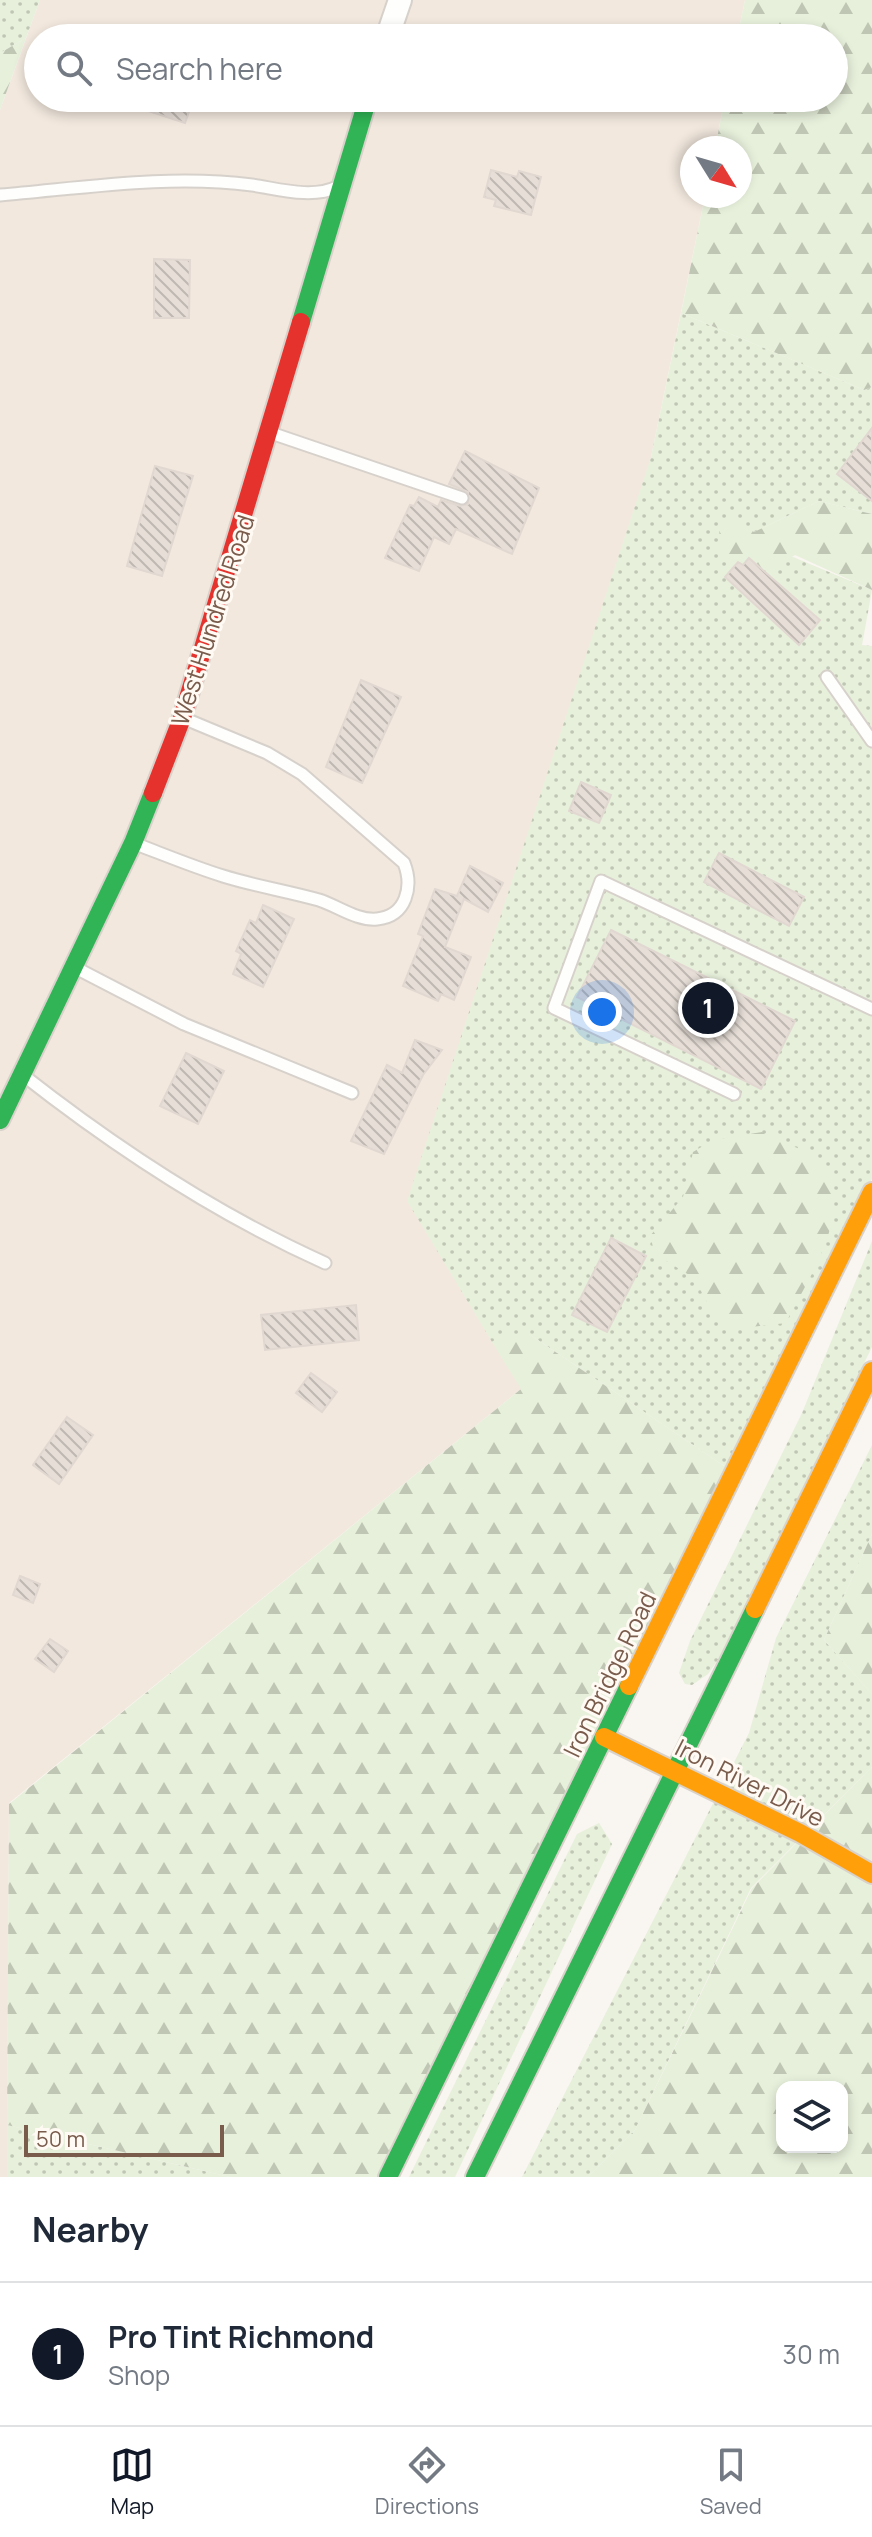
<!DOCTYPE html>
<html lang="en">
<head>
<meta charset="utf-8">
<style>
  :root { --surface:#fff; --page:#f2f2f3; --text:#1f2937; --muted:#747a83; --line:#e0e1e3; --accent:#111827 }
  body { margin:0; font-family:Manrope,sans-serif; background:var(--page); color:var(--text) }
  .controls { position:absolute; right:24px; bottom:24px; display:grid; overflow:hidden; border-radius:16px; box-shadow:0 4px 12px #0003 }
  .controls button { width:72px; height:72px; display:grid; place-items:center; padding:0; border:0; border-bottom:2px solid var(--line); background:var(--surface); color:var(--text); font:40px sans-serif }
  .compass { position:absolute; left:680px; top:136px; width:72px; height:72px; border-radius:50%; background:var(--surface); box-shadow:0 4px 12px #0003; rotate:127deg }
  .scale { position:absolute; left:24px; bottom:20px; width:200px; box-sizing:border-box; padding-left:8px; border:4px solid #7a5c4d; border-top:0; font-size:22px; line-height:28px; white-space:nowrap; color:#7a5c4d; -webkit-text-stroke:6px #fffaf3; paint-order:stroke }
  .you { position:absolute; left:602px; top:1012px; width:28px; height:28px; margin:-20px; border:6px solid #fff; border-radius:50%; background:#1a73e8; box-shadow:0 0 0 12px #1a73e833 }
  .badge { display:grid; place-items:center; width:52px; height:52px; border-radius:50%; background:var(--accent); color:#fff; font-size:26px; font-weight:700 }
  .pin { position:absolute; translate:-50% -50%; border:4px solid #fff; box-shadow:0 2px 8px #0006 }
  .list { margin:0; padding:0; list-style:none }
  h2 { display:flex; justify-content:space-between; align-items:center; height:104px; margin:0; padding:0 32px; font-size:34px }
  h2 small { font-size:26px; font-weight:400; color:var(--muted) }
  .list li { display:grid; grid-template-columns:52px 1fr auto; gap:24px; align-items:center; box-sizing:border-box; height:144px; padding:0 32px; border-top:2px solid var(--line) }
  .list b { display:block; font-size:30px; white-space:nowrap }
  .list p { margin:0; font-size:26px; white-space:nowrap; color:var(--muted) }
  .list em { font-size:26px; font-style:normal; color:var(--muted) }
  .icon { flex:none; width:44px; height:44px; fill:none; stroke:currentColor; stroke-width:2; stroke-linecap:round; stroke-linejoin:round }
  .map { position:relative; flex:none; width:872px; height:2177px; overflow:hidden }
  .search { position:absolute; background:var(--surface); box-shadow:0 4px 12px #0003; left:24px; right:24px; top:24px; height:88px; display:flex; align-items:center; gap:20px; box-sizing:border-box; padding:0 28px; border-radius:44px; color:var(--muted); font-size:30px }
  .sheet { height:248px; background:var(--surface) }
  nav { display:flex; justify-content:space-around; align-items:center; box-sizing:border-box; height:112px; border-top:2px solid var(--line); background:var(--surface); font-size:22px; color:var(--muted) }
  nav a { display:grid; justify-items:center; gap:4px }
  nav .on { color:var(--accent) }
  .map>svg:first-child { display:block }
  .residential { fill:#f2e8de }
  .grass { fill:url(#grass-dots) }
  .forest { fill:url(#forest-firs); fill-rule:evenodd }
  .building { fill:url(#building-back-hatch); stroke:#e2d8d2; stroke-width:2 }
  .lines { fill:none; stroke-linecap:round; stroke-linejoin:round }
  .lane-casing { stroke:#d7d1cb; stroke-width:15 }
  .street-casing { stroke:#d7d1cb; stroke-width:26 }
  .fast-casing { stroke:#d9d2cb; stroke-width:22 }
  .slow-casing { stroke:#d9d2cb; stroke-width:22 }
  .jam-casing { stroke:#d9d2cb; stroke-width:22 }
  .lane { stroke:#fefefd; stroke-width:11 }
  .street { stroke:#fefefd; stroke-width:22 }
  .fast { stroke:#30b455; stroke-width:18 }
  .slow { stroke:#ff9f0a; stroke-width:18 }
  .jam { stroke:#e5322d; stroke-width:18 }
  .labels { text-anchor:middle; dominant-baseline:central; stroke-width:6; stroke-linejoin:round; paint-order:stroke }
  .street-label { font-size:24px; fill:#7a5c4d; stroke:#fffaf3 }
</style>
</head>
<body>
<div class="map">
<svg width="872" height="2177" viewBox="0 0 872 2177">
  <defs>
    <pattern id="grass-dots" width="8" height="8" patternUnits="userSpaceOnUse" patternTransform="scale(2)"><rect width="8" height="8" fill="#e7f0db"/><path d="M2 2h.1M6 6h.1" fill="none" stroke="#c0c6b4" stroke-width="1.8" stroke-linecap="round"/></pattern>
    <pattern id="forest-firs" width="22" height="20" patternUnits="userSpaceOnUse" patternTransform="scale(2)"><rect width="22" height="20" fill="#e7f0db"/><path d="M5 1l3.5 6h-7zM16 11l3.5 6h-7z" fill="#c0c6b4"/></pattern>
    <pattern id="building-back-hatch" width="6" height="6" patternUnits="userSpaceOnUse" patternTransform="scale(2)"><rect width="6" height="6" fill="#e6ded7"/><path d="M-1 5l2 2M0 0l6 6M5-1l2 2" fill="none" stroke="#bfb7b1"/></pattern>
  </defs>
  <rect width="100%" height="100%" fill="#f9f5f0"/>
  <polygon class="residential" points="40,0 745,0 737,38 38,38 38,98 725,98 715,148 692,148 692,196 705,196 651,457 521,1389 9,1803 7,2177 0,2177 0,110"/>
  <g class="grass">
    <polygon points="0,0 40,0 26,38 0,53"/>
    <polygon points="681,313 864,390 872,387 872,514 819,501 754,532 719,526 872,590 862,645 872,646 872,1179 733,1472 529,1334 504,1334 492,1342 407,1201 651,457"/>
    <polygon points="872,1241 872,1347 720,1657 708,1674 692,1685 685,1684 679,1673 690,1641 802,1413"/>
    <polygon points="872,1445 872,1534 824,1640 872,1694 872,1767 751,1888 635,2130 588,2177 522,2177 749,1733 776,1638"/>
    <polygon points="599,1823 612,1844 455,2177 409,2177 577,1834"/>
    <polygon points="7,2125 230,2177 7,2177"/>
  </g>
  <g class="forest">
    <polygon points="745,0 872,0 872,387 864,390 681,313 705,196 740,196 740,148 715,148 725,98 834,98 834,38 737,38"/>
    <polygon points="26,38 0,110 0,53"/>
    <polygon points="819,501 872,514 872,590 795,555 771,570 721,561 719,526 731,516 754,532"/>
    <path d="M762 1132C775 1139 814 1153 822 1163 857 1211 807 1279 786 1323L733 1329 708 1304 694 1278 655 1254 650 1236 683 1197 693 1152 713 1140Z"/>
    <polygon points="504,1334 529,1334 733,1472 386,2177 230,2177 7,2125 9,1804 521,1389 492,1342"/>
    <polygon points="872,1534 872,1694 824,1640"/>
    <path d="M872 1767V2177H588L635 2130 752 1888ZM782 2087H842V2147H782Z"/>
  </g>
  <g class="building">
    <polygon points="122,98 194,98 185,123 121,102"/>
    <polygon points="491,170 517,177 519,171 541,177 531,215 494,206 496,200 484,197"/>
    <polygon points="154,259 190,260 189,318 154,318"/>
    <polygon points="872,428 872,501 837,474"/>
    <polygon points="465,451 539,488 512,554 456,529 449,544 434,537 419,571 385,558 410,505 414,506 419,497 438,507 441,500 460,506 468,504 468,492 449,484"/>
    <polygon points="155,466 193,476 162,576 127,566"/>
    <polygon points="749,558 820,620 799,645 725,577 738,562 743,565"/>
    <polygon points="361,680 401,697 362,783 326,767"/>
    <polygon points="581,782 611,795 599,823 569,811"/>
    <polygon points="719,853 804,897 789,926 704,882"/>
    <polygon points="470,866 503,883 488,912 464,899 445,947 471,957 454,1000 441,994 438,1001 403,986 423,936 418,934 435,889 457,896"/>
    <polygon points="263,905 294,919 263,987 233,974 241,954 236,951 250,920 256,923"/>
    <polygon points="611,930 795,1021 761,1089 577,997"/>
    <polygon points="415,1040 442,1050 423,1075 384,1154 351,1141 387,1065 402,1073"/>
    <polygon points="186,1053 224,1071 198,1124 160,1106"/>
    <polygon points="611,1238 646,1256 607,1332 572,1315"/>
    <polygon points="356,1305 359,1340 265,1350 261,1315"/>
    <polygon points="311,1373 337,1392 322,1412 296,1393"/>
    <polygon points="67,1417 93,1435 59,1484 33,1465"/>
    <polygon points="20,1576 40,1584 33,1603 13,1595"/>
    <polygon points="50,1639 68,1651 54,1672 35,1659"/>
  </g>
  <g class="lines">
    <defs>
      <g id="lane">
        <path d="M0 195C83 188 169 174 252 185 279 189 312 199 337 187"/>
        <polyline points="271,433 462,498"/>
        <polyline points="827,677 872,741"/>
        <path d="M136 844C165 855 194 867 223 876 255 886 287 891 319 900 338 906 357 921 377 919 407 916 413 886 404 863L302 774 267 753 183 718"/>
        <polyline points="74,967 184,1024 352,1093"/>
        <path d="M23 1075C116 1148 216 1214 325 1263"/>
        <polyline points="734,1094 554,1008 601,881 872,1009"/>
      </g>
      <polyline id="street" points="387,38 400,0"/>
      <g id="fast">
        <polyline points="301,322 368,98"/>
        <polyline points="0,1120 133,843 153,793"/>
        <polyline points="388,2177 629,1686"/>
        <polyline points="475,2177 755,1609"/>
      </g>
      <g id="slow">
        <polyline points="755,1609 872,1371"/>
        <polyline points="629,1686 872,1192"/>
        <polyline points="604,1737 800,1833 872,1874"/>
      </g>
      <polyline id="jam" points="153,793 182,718 301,322"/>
    </defs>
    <use href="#lane" class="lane-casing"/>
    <use href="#street" class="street-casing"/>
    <use href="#fast" class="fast-casing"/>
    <use href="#slow" class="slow-casing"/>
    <use href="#jam" class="jam-casing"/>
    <use href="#lane" class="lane"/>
    <use href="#street" class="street"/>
    <use href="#fast" class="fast"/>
    <use href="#slow" class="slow"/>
    <use href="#jam" class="jam"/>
  </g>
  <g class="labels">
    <g class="street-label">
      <text transform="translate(212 620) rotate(-72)">West Hundred Road</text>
      <text transform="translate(609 1674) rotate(-64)">Iron Bridge Road</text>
      <text transform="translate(750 1782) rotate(27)">Iron River Drive</text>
    </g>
  </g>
</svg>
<div class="controls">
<button><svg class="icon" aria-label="layers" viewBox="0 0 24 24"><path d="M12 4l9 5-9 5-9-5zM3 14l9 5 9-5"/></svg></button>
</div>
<svg class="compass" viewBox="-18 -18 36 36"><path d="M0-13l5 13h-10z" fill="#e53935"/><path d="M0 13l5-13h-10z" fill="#747a83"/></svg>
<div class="scale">50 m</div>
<div class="you"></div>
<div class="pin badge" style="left:708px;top:1008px">1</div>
<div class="search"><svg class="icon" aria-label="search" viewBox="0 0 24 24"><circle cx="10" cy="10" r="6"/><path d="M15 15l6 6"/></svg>Search here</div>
</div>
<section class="sheet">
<h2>Nearby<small></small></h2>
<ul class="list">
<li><span class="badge">1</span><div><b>Pro Tint Richmond</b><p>Shop</p></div><em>30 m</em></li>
</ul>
</section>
<nav>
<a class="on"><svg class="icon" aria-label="map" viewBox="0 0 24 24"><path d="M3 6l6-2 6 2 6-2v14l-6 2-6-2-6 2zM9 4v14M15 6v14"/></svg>Map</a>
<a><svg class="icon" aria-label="directions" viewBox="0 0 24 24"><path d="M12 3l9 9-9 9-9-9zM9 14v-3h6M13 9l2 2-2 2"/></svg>Directions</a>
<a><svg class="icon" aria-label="saved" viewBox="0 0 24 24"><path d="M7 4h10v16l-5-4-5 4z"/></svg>Saved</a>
</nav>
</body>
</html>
